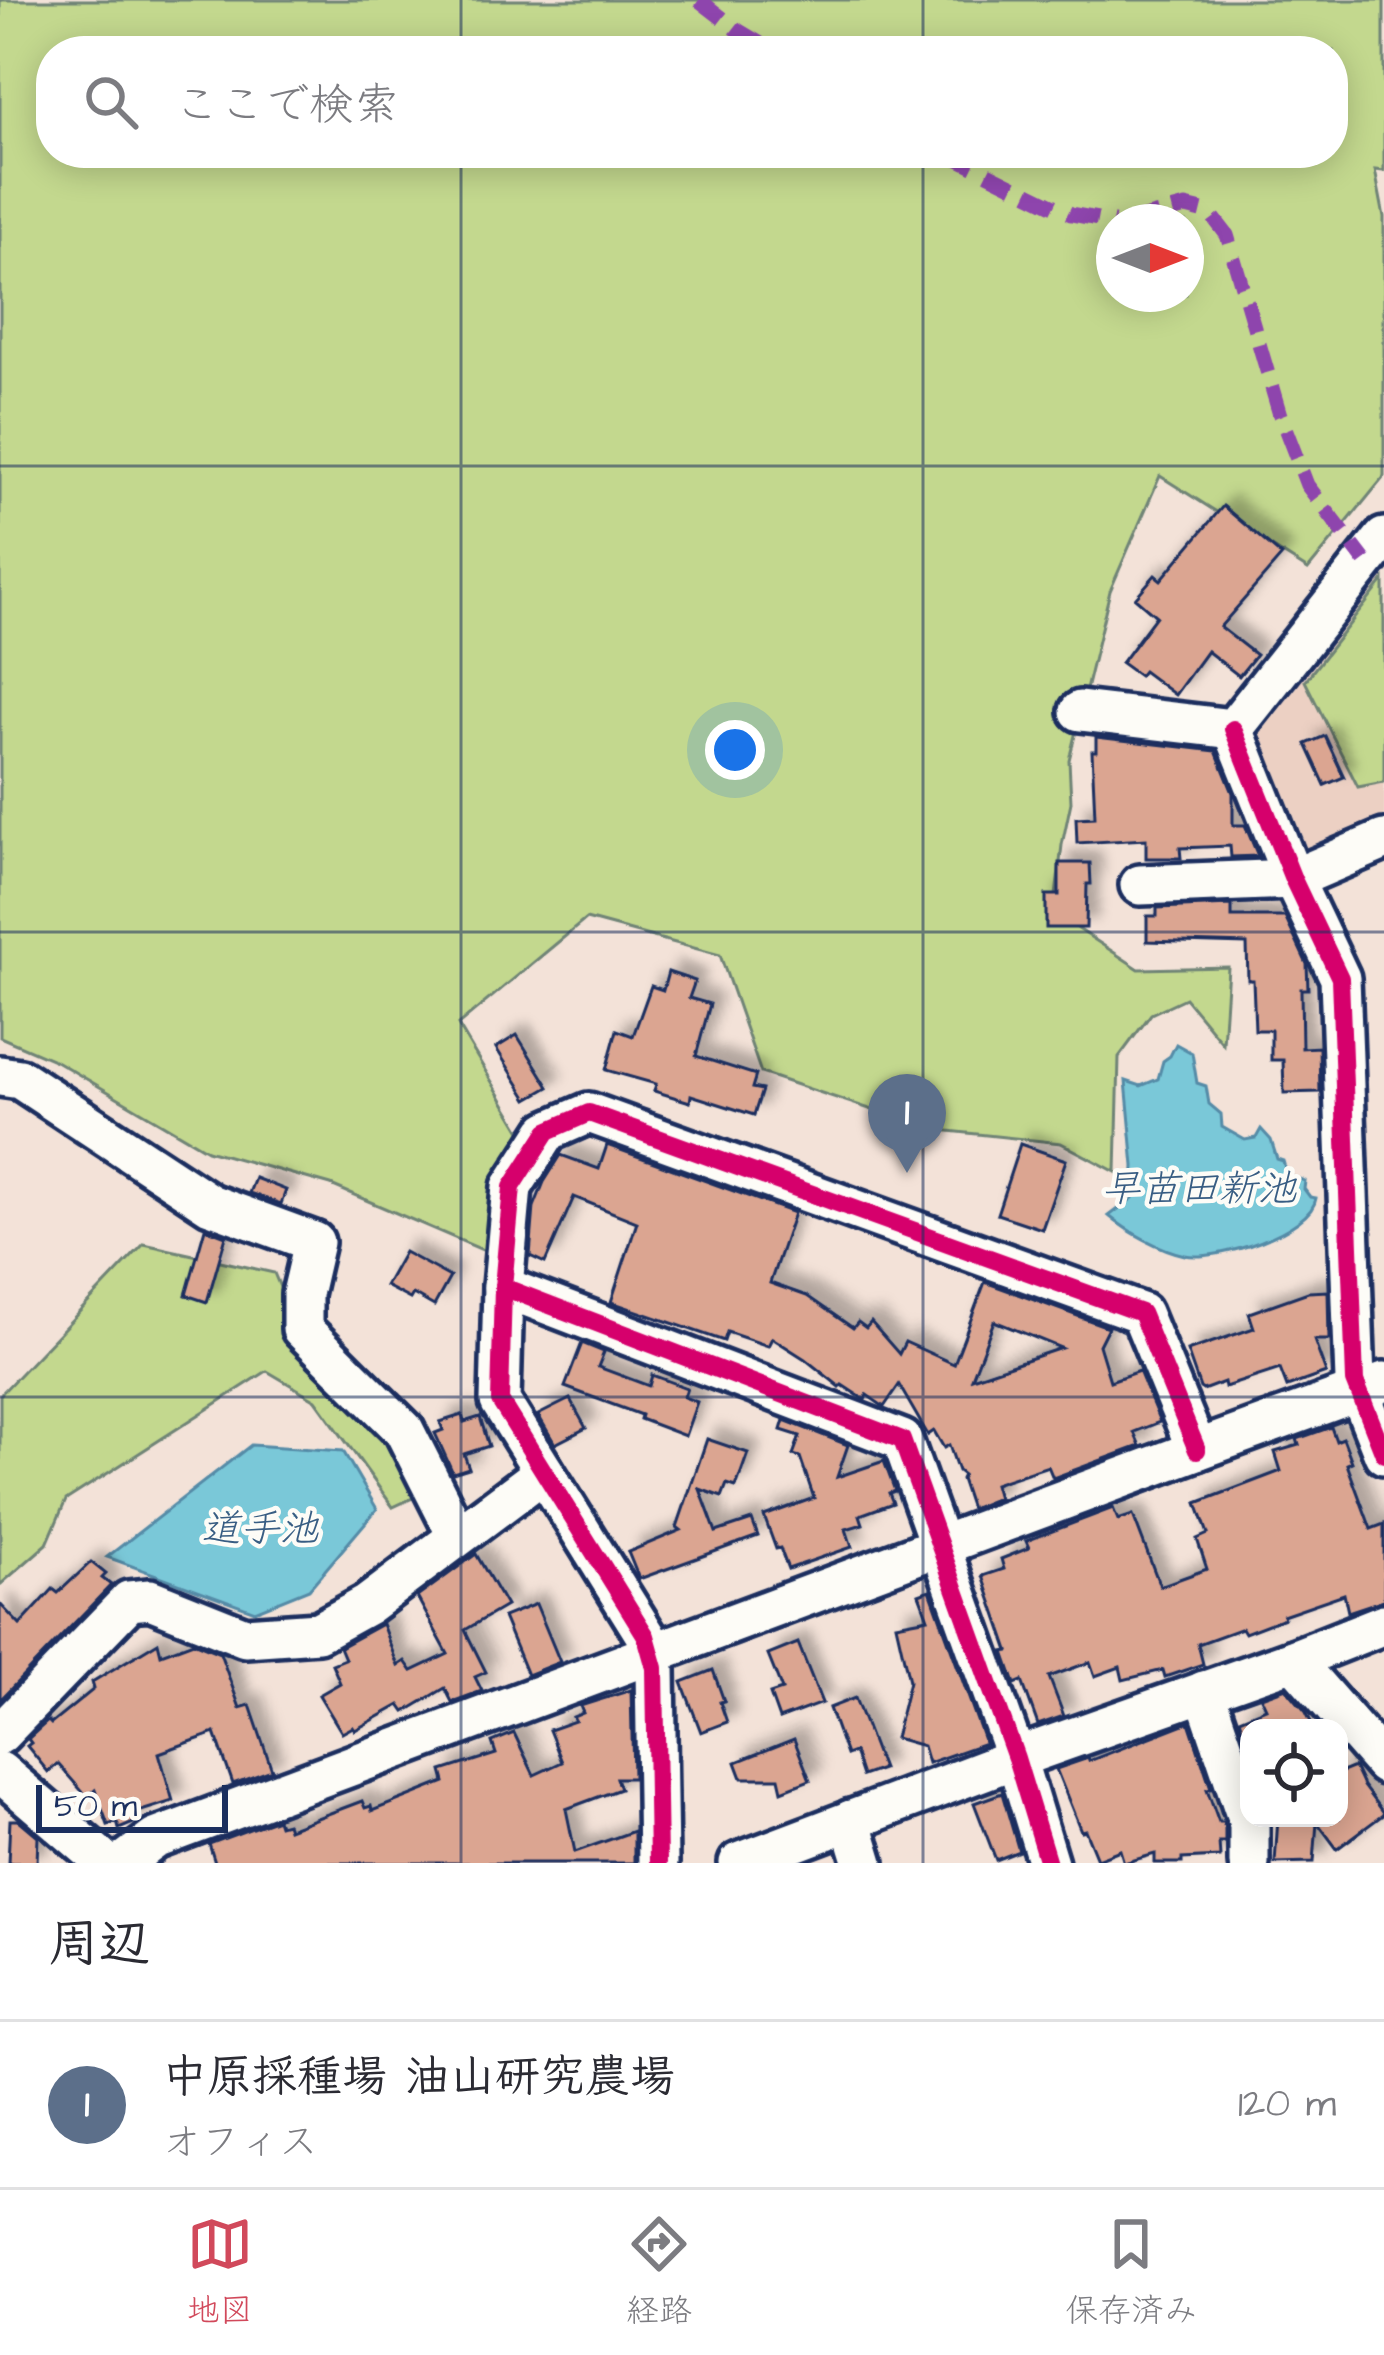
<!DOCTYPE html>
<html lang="ja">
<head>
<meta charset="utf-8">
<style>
  :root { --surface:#fff; --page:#f7f7f7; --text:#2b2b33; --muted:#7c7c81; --line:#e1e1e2; --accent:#d1495b }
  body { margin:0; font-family:"Architects Daughter","Klee One",sans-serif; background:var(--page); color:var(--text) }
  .controls { position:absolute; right:36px; bottom:36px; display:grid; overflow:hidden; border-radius:24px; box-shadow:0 6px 30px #0003 }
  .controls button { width:108px; height:108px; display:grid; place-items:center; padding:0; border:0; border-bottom:3px solid var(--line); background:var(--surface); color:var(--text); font:60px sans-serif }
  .compass { position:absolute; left:1096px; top:204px; width:108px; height:108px; border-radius:50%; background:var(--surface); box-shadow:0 6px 30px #0003; rotate:90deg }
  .scale { position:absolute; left:36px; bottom:30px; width:192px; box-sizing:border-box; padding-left:12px; border:6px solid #1b2f5e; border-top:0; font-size:33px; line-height:42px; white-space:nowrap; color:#1b2f5e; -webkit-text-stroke:9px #fdfcf7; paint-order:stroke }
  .you { position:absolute; left:735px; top:750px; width:42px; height:42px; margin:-30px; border:9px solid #fff; border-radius:50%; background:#1a73e8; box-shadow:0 0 0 18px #1a73e833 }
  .badge { display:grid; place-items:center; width:78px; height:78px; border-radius:50%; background:var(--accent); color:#fff; font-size:39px; font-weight:700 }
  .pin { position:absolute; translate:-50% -99px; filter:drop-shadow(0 3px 6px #0008) }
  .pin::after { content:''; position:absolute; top:63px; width:42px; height:36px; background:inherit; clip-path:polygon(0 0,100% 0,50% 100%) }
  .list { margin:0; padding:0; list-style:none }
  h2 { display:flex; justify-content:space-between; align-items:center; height:156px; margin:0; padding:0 48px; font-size:51px }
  h2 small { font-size:39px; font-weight:400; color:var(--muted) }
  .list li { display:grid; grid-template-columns:78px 1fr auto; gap:36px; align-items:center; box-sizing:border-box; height:168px; padding:0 48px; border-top:3px solid var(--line) }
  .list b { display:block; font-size:45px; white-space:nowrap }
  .list p { margin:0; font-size:39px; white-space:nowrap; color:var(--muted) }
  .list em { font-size:39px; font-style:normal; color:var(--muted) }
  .icon { flex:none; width:66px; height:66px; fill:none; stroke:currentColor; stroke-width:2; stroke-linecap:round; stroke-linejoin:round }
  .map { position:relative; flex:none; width:1384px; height:1863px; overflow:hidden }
  .search { position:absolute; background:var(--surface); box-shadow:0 6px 30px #0003; left:36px; right:36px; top:36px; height:132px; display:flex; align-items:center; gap:30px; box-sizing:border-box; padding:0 42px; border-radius:48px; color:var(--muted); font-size:45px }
  .sheet { height:324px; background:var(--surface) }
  nav { display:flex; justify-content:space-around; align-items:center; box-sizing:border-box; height:168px; border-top:3px solid var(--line); background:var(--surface); font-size:33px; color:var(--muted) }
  nav a { display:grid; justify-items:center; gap:6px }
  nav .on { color:var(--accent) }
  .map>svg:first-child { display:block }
  .built { fill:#ecd0c3 }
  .green { fill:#c3d88e; stroke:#6f8476; stroke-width:3; fill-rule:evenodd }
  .water { fill:#7ac8d8; stroke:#548ba7; stroke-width:3 }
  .building { fill:#dba591; stroke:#1b2f5e; stroke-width:3; fill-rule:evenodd; filter:url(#shadow) }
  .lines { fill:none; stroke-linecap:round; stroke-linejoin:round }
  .minor-casing { stroke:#1b2f5e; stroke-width:48 }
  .minor { stroke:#fdfcf7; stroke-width:39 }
  .quiet { stroke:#8e44ad; stroke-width:15; stroke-dasharray:30 15; stroke-linecap:butt }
  .cycleway-casing { stroke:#fdfcf7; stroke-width:26 }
  .cycleway { stroke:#d6006c; stroke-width:18 }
  .grid { fill:none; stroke:#1b2f5e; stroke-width:3; stroke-opacity:0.55 }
  .labels { text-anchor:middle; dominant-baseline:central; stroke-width:9; stroke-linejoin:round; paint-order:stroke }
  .water-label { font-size:39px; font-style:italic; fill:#385d83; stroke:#fdfcf7 }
</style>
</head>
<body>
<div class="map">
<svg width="1384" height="1863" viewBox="0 0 1384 1863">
  <defs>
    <filter id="shadow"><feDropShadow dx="11" dy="-11" stdDeviation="6" flood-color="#0004"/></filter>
  </defs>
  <rect width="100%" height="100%" fill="#f3e2d8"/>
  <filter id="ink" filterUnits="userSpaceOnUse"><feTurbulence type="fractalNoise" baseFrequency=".00833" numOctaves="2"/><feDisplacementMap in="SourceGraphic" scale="24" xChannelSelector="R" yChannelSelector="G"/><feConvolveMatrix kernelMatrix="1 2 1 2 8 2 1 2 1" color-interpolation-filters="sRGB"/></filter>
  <g filter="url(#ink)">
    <polygon class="built" points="1384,560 1384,826 1306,856 1247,735"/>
    <g class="green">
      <path d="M0 0H1384V171L1375 170 1384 217V477L1308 570 1160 476 1110 591 1069 760 1071 802 1062 845 1054 913 1139 969 1228 967 1223 1044 1185 998 1151 1014 1119 1057 1116 1172 1061 1143 930 1129 761 1073 720 955 586 919 458 1025 523 1134 494 1255 331 1185 207 1150 56 1061 0 1037ZM51 51H1333V153H51ZM1114 222H1186V294H1114Z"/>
      <polygon points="1384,580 1384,782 1358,787 1305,681"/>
      <polygon points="144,1244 274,1273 302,1340 386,1427 419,1495 393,1507 316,1400 267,1371 66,1500 47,1544 0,1585 0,1395"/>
    </g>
    <g class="water">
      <path d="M1176 1044 1192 1053 1197 1083 1206 1086 1209 1104 1221 1114 1222 1127 1245 1140 1256 1138 1261 1129 1271 1140 1277 1159 1283 1161 1287 1175 1305 1181 1304 1189 1310 1197 1316 1198C1312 1231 1216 1262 1185 1255 1161 1250 1128 1232 1109 1216L1133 1198 1134 1166 1126 1081 1141 1086 1158 1079 1163 1061 1170 1056Z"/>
      <polygon points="251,1445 343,1451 377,1509 309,1589 255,1611 107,1557"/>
    </g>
    <g class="building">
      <polygon points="1223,506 1282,556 1220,627 1256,655 1239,676 1207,651 1175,695 1143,671 1139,676 1121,663 1156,616 1135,598 1155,575 1161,580"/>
      <polygon points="1325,736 1344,777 1325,785 1306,744"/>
      <polygon points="1096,737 1216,751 1233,793 1233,825 1245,825 1258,856 1231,857 1230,846 1180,848 1181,858 1146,858 1146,839 1077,843 1076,818 1095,817 1092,751 1096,751"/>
      <polygon points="1059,863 1090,863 1091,884 1087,884 1086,928 1046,928 1046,895 1059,895"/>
      <polygon points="1232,905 1232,917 1285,917 1307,964 1308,989 1301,989 1302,1048 1319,1047 1320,1092 1284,1093 1283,1060 1271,1060 1271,1030 1255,1030 1253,980 1248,980 1247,944 1147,941 1147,916 1157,916 1157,908"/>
      <polygon points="668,972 695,981 689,998 710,1004 696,1056 756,1075 752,1088 762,1090 754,1115 691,1095 690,1102 654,1091 656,1084 606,1070 617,1030 633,1036 651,986 663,990"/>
      <polygon points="517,1035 549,1087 528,1099 496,1048"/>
      <polygon points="1020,1144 1066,1160 1042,1229 997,1214"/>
      <path d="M607 1145 794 1213 770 1283 807 1296 853 1328 858 1322 866 1328 871 1322 899 1354 905 1342 954 1364 985 1282 1108 1327 1099 1345 1110 1381 1139 1371 1160 1422 1134 1432 1140 1446 1053 1478 1048 1466 994 1484 998 1498 971 1509 961 1479 963 1475 958 1471 949 1445 944 1448 934 1431 928 1435 899 1385 884 1407 867 1395 865 1400 842 1385 840 1387 805 1359 772 1338 768 1346 727 1332 724 1341 611 1302 637 1222 574 1197 545 1263 530 1256 534 1207 544 1182 561 1155 599 1169ZM994 1321 1061 1348 972 1378Z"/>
      <polygon points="255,1178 286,1190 281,1204 249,1193"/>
      <polygon points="205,1228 226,1236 207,1302 186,1295"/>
      <polygon points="404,1252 450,1277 434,1306 413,1294 410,1299 385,1286"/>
      <polygon points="1328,1291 1329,1340 1314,1340 1326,1373 1287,1387 1280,1369 1225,1387 1224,1382 1203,1390 1200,1388 1187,1351 1254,1328 1249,1313 1308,1292"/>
      <polygon points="582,1343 604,1352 598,1367 649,1386 652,1375 687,1388 684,1397 697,1402 685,1436 640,1419 641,1415 565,1387"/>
      <polygon points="570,1399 586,1428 555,1444 538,1415"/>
      <polygon points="462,1415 464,1422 480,1417 489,1446 464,1454 469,1468 453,1473 435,1433 443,1430 440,1422"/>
      <polygon points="784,1420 848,1445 837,1477 884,1461 895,1491 889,1493 893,1503 860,1515 863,1524 846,1529 852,1547 788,1569 780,1548 776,1549 764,1516 814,1498 800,1457 793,1455 800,1436 781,1430"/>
      <polygon points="1331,1427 1336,1441 1343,1438 1352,1462 1347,1464 1371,1529 1384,1524 1384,1600 1348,1612 1344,1594 1283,1615 1284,1618 1245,1633 1242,1628 1198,1644 1203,1664 1165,1677 1163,1670 1123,1680 1120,1667 1095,1676 1090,1662 1049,1677 1064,1716 1038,1725 1022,1681 1015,1684 1004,1652 1009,1651 983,1576 1004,1569 1001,1559 1029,1548 1026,1541 1113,1508 1118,1520 1133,1515 1160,1586 1207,1569 1197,1539 1208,1534 1197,1503 1281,1471 1275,1452 1299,1445 1297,1439"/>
      <polygon points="707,1439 748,1453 736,1487 727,1484 722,1497 700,1489 716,1532 752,1520 758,1536 639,1579 628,1552 681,1530 677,1527"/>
      <polygon points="476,1554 506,1606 465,1630 486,1672 475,1677 482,1691 452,1702 445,1688 405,1712 400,1705 355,1730 353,1727 342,1733 319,1695 340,1683 332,1664 345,1659 340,1647 382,1624 398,1666 405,1661 412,1671 448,1654 417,1597"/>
      <polygon points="91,1562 106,1574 102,1578 111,1585 0,1700 0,1604 20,1625 53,1589 58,1593"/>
      <polygon points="930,1590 985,1743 928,1763 923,1746 895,1738 909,1681 896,1624 928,1618 919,1594"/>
      <polygon points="536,1604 560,1662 527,1675 503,1617"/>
      <polygon points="158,1642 161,1654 193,1642 220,1653 240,1708 250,1705 272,1770 233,1784 215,1733 159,1753 173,1801 138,1812 141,1820 119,1829 117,1822 108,1825 95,1790 87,1797 58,1764 48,1772 27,1746 31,1743 28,1739 39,1729 48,1721 51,1724 94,1689 92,1682"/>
      <polygon points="798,1643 822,1703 779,1719 770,1694 782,1690 768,1655"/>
      <polygon points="713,1670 724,1701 720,1702 727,1722 701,1732 682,1682"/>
      <polygon points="1286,1688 1306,1712 1314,1728 1242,1728 1239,1719 1266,1708 1261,1697"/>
      <polygon points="631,1690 633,1778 616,1778 620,1789 566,1809 575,1852 634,1831 634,1863 215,1863 209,1844 277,1819 279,1825 286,1823 288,1829 362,1801 365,1808 371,1806 372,1811 445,1782 442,1771 496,1754 492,1742 514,1733 534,1775 562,1762 549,1730 575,1721 573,1717 583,1713 580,1706"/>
      <polygon points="855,1698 882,1769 862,1776 854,1752 846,1755 829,1708"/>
      <polygon points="1189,1722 1211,1788 1207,1789 1219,1822 1223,1822 1225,1828 1225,1842 1219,1842 1220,1857 1182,1859 1182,1863 1155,1863 1155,1854 1124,1863 1120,1850 1097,1859 1085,1830 1081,1831 1056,1769 1088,1758 1089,1761"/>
      <polygon points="794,1739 810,1780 782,1791 779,1778 742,1778 736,1762"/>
      <polygon points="1354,1767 1363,1786 1384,1814 1337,1849 1317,1822 1314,1862 1275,1863 1278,1818 1339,1818 1339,1773"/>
      <polygon points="1002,1793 1019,1851 996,1860 974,1803"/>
      <polygon points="10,1820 19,1820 38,1836 37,1863 8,1863"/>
    </g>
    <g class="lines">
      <defs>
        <g id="minor">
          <polyline points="1080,711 1233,729 1384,538"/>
          <polyline points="1233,729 1293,879 1340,978 1355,1381 1384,1454"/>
          <polyline points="1140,885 1293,879 1384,840"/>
          <polyline points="0,1076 20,1079 210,1204 314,1242 302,1294 302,1329 404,1430 457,1535"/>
          <polyline points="503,1287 902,1440 1016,1758 1048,1863"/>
          <polyline points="1293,1660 1384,1764"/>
          <polyline points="1204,1691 1249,1824 1249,1863"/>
          <polyline points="0,1734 129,1601 150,1599 245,1637 318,1632 367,1605 544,1472"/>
          <polyline points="0,1772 106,1863"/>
          <polyline points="851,1820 864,1863"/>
          <polyline points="123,1863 155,1839 1197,1450 1384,1382"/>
          <polyline points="658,1863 655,1668 646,1636 500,1401 503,1287 512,1187 548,1131 589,1113 1141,1313 1197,1450"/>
          <polyline points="739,1863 1016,1758 1293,1660 1384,1624"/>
        </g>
      </defs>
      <use href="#minor" class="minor-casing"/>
      <use href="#minor" class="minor"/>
      <g class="quiet">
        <polyline points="699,0 739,31 773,51"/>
        <polyline points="947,153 1071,214 1114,222"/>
        <polyline points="1129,222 1186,207 1210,213 1227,235 1280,415 1307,485 1365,561"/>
      </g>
      <defs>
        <g id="cycleway">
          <polyline points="1233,729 1293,879 1340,978 1355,1381 1384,1454"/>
          <polyline points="503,1287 902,1440 1016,1758 1048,1863"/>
          <polyline points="658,1863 655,1668 646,1636 500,1401 503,1287 512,1187 548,1131 589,1113 1141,1313 1197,1450"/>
        </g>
      </defs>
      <use href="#cycleway" class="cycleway-casing"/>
      <use href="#cycleway" class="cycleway"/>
    </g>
  </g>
  <path class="grid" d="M461 0V51M923 0V51M461 153V1863M923 153V1863M0 466H1384M0 932H1384M0 1397H1384"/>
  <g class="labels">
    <g class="water-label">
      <text x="1199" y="1190">早苗田新池</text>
      <text x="260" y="1530">道手池</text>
    </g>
  </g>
</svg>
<div class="controls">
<button><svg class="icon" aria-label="locate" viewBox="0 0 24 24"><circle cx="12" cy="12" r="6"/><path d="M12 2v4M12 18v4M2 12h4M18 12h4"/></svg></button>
</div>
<svg class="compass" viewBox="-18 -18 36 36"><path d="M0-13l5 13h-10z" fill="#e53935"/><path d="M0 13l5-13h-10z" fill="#7c7c81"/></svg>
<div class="scale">50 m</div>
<div class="you"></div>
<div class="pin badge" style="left:907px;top:1173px;background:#5c6f8a">1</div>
<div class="search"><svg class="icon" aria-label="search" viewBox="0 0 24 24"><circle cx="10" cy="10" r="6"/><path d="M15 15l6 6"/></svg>ここで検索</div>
</div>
<section class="sheet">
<h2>周辺<small></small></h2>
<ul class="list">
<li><span class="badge" style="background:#5c6f8a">1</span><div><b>中原採種場 油山研究農場</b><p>オフィス</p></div><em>120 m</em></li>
</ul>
</section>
<nav>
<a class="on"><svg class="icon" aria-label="map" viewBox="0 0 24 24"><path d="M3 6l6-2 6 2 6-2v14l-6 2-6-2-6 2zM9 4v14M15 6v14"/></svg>地図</a>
<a><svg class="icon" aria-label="directions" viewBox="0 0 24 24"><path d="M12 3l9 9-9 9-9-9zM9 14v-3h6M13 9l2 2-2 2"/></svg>経路</a>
<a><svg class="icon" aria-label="saved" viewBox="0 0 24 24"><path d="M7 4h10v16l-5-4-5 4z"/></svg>保存済み</a>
</nav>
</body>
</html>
